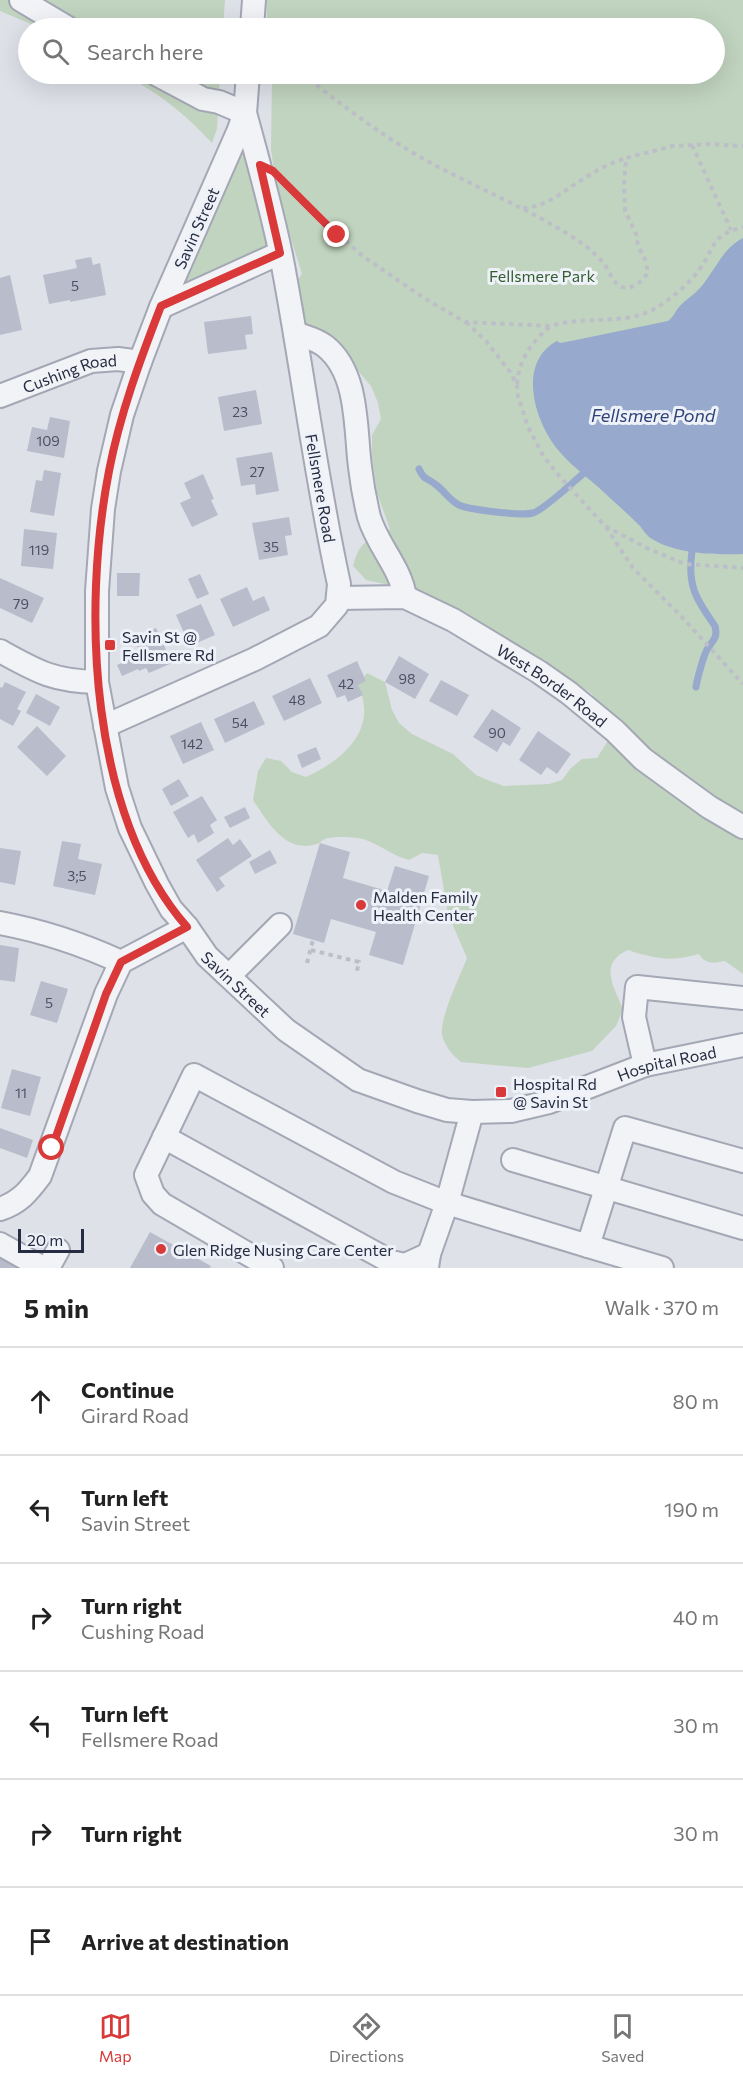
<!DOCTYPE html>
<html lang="en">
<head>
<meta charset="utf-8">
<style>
  :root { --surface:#fff; --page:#f6f6f6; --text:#222; --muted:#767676; --line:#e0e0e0; --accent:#d93939 }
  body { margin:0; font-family:Commissioner,sans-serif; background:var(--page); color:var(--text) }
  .scale { position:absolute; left:18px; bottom:15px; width:66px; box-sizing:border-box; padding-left:6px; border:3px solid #262c42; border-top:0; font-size:16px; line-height:21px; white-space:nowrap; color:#262c42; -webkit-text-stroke:4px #eef1f7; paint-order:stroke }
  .stop { position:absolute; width:18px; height:18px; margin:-14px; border:4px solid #d93939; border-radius:50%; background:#fff }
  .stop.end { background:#d93939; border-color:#fff; box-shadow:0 2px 6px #0008 }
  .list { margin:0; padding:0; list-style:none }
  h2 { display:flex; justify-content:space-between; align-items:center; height:78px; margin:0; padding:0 24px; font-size:26px }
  h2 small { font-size:20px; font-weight:400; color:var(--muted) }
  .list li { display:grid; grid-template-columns:39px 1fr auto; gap:18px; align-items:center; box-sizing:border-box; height:108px; padding:0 24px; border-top:2px solid var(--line) }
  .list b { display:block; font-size:22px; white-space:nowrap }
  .list p { margin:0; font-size:20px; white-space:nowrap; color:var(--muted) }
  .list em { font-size:20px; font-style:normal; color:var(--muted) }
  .icon { flex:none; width:33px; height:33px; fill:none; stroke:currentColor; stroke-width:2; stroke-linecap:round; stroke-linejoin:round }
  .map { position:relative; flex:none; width:743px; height:1268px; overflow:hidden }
  .search { position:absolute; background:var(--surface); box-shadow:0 6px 24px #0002; left:18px; right:18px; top:18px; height:66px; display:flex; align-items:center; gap:15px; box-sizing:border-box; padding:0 21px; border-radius:33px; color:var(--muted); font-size:22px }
  .sheet { height:726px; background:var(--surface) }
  nav { display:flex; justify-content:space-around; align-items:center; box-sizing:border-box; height:84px; border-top:2px solid var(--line); background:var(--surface); font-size:16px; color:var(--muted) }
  nav a { display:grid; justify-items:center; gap:3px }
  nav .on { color:var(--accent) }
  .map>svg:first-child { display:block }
  .green { fill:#c1d4bf }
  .water { fill:#97a9cd }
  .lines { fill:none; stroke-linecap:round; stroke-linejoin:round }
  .stream { stroke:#97a9cd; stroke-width:7 }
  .building { fill:#b9bcca }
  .minor-casing { stroke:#a4a7b4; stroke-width:26 }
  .path { stroke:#bdbfc8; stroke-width:4; stroke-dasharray:4.5 4.5; stroke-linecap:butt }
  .minor { stroke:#f2f3f7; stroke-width:22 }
  .route { stroke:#d93939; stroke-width:8 }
  .poi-dot { fill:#d93939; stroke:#eef1f7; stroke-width:2 }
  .labels { text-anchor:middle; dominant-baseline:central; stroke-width:6; stroke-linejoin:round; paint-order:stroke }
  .number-label { font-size:14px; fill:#4b5064 }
  .street-label { font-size:16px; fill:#262c42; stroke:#eef1f7 }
  .park-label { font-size:16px; fill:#345f32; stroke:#eef1f7 }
  .poi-label { font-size:16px; fill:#262c42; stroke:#eef1f7; text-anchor:start }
  .water-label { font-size:18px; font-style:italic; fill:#2d4379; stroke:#eef1f7 }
</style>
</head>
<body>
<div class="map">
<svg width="743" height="1268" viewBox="0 0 743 1268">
  <rect width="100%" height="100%" fill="#dfe1e9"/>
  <g class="green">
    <polygon points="0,0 225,0 223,28 40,28 0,11"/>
    <path d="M267 0H743V974L725 961C714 963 706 965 699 954 672 962 655 959 628 950 598 963 614 987 623 1009L616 1026 592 1051 528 1068 461 1062C453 1056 444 1045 442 1035 439 1019 461 974 467 958L448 914 438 855 422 853 409 860C390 855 376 841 358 838 349 837 332 836 325 839 322 840 320 843 317 844 285 854 268 822 253 800L258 771 266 758 281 761 292 772 306 777C343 760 379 729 358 685L367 673 385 682 392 710 399 723 412 734 453 754 476 775 490 781 504 786 549 784 562 780 571 768 582 759 597 758 614 731 591 693 527 652 404 588 366 580 353 566C361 536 368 544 390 529L377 493 372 457V435L381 419 378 403 371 386 335 344 304 331 287 293 302 274 287 226 273 218 280 253 161 307 238 132 276 184 271 150 272 74H714V28H272L267 20Z"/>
    <path d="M123 74H220L217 129 212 143C182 111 161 95 123 74Z"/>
  </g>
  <path class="water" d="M743 238V554C714 555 673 554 649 537 646 534 643 530 640 526 630 516 620 507 610 498 594 482 573 468 559 451 535 423 516 363 557 341L560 343 571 341 668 321C674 316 675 312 679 307 685 300 694 295 700 288 715 271 722 249 743 238Z"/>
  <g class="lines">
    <g class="stream">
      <path d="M419 469C424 480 426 477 435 484 444 490 449 500 459 505 470 510 522 516 533 513 545 509 573 482 584 473"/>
      <path d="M692 551C687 586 696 599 715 626 718 638 713 640 708 648 704 653 697 680 696 687"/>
    </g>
  </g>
  <g class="building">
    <polygon points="91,257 93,265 100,263 106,295 70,302 70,300 49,304 43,275 77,268 75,260"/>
    <polygon points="10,275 22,330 0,335 0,278"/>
    <polygon points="251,316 253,334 245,335 247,349 208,354 204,322"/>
    <polygon points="256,390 262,424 224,431 218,397"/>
    <polygon points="50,417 70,421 64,458 27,451 32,427 47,430"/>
    <polygon points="272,452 279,491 256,495 255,484 241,486 236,458"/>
    <polygon points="44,470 61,473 54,516 30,512 36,480 42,481"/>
    <polygon points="203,474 214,499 211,500 218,515 192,527 180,503 191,498 184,483"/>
    <polygon points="289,517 292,535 285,536 288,555 259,560 252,523"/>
    <polygon points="24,529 57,533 53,569 21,566"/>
    <polygon points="117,573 140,573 139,596 117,596"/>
    <polygon points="200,574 209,594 197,599 188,579"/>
    <polygon points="0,578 44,598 32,623 0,608"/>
    <polygon points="247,587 253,601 264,596 270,610 233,627 220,599"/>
    <polygon points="201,604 215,635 190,646 176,615"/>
    <polygon points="156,628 172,663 149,673 146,668 139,671 138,669 122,676 117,665 141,654 133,638"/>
    <polygon points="399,656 429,674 415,699 385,682"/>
    <polygon points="357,661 366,681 358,685 363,695 348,702 345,695 337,698 327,675"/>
    <polygon points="310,678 322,703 284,721 272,696"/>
    <polygon points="441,680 469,695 457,716 429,701"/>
    <polygon points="5,682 26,692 17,709 21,711 13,726 0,719 0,687 2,688"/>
    <polygon points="36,694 60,707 50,726 26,713"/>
    <polygon points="254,701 265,724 225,743 214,719"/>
    <polygon points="492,709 521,728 510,746 503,742 497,752 473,737"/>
    <polygon points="201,722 214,750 183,764 170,736"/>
    <polygon points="37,726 66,756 47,776 17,747"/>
    <polygon points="538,731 571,754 557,774 547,767 541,775 519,760"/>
    <polygon points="316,747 321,759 302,768 297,755"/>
    <polygon points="179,779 189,796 171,806 162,789"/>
    <polygon points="202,796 217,820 210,825 214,833 198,843 194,834 188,838 173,812"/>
    <polygon points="245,807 250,818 230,828 224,817"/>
    <polygon points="228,838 233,845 240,839 252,856 219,878 225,886 217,892 196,860"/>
    <polygon points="62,841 81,844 78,859 102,864 95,895 53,886"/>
    <polygon points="320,843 350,852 343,878 387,891 395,866 429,876 403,965 369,955 376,932 331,919 324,943 293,934"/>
    <polygon points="0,848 21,851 15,885 0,882"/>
    <polygon points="270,850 277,863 255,874 249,862"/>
    <polygon points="0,945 19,948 15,982 0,980"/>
    <polygon points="41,981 68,989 57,1023 30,1015"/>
    <polygon points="12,1069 41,1077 30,1116 1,1108"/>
    <polygon points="0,1128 33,1140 27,1158 0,1148"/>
    <polygon points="150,1232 211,1266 210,1268 130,1268"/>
    <polygon points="0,1256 20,1268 0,1268"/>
  </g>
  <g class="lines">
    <defs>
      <g id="minor">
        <polyline points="21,0 68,28"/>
        <polyline points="252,28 254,0"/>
        <path id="s1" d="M248 74 245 113 238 132 161 307 140 362 122 415 109 471 103 509 97 591V682L117 788 130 828 157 884 171 909 187 927 207 956 286 1030 358 1080 417 1101 447 1110 472 1112 511 1111 549 1102 645 1065 743 1045"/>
        <polyline points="161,307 280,253"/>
        <path d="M295 333C305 337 316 339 325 346 359 373 355 428 360 467 362 484 365 501 369 517 377 545 401 568 405 597"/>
        <path id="s2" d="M0 396 91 361 118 359 140 362"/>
        <path id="s3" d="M339 598 405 597 453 620 539 672 569 693 615 731 643 759 709 807 743 827"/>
        <path d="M0 651C38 672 53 681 97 682"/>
        <path d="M105 726 255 659 319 626 337 605 339 584C315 475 302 364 281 255 271 207 258 160 245 113L219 102 203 99 156 74"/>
        <path d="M0 923C43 931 82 944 121 962"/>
        <polyline points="229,976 280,925"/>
        <polyline points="645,1065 634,1017 637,987 743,998"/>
        <polyline points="164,1137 391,1262 405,1265 429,1254"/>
        <polyline points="513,1160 743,1228"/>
        <path d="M0 1209C19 1203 28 1192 40 1176L106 994 121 962 187 927"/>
        <polyline points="0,1244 43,1268"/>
        <polyline points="588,1246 662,1268"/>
        <polyline points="48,1268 58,1250"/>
        <polyline points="272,1268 162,1204 153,1194 146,1175 194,1075 394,1182 447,1203 588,1246 625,1128 743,1161"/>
        <polyline points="427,1268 429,1254 447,1203 472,1112"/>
      </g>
    </defs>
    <use href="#minor" class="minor-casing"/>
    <g class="path">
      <path d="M302 74C341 104 379 134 422 158 475 188 532 209 583 244 590 249 597 256 603 262 609 270 613 284 622 287 632 291 643 280 648 273L646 261 638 246 636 234 625 210 624 185 626 158 673 146 709 144 743 146"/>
      <polyline points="692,145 731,230"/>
      <path d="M288 184 316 215 364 257 424 298 465 322 551 326C584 315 624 326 654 309 670 300 689 284 699 270 717 245 710 236 743 227"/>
      <path d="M523 208C547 207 563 191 583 179 596 170 611 163 626 158"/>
      <polyline points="466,322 486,341 510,372 517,385 518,396 528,427 544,457 560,477 605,526 647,548 685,564 743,568"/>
      <path d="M517 384C519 359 532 341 551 326"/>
      <polyline points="606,527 633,568 681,616 743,684"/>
      <polyline points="311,950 359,962 356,975"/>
      <polyline points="307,963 313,940"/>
    </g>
    <use href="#minor" class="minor"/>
  </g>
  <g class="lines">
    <path class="route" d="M52 1148 106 994 121 962 187 927C89 815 82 610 109 471 120 414 140 360 161 306L280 253 260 165 273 171 337 235"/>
  </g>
  <g class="poi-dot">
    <rect x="104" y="639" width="12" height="12" rx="3"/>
    <circle cx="361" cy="905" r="6"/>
    <rect x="495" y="1086" width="12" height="12" rx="3"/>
    <circle cx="161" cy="1249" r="6"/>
  </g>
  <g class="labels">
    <g class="number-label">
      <text x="75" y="285">5</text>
      <text x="240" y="411">23</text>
      <text x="48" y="440">109</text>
      <text x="257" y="471">27</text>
      <text x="271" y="546">35</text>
      <text x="39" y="549">119</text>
      <text x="21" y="603">79</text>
      <text x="407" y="678">98</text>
      <text x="346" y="683">42</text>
      <text x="297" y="699">48</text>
      <text x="240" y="722">54</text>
      <text x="497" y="732">90</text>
      <text x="192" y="743">142</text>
      <text x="77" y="875">3;5</text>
      <text x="49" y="1002">5</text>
      <text x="21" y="1092">11</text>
    </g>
    <g class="street-label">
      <text transform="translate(196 228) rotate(-66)">Savin Street</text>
      <text stroke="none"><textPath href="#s2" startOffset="74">Cushing Road</textPath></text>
      <text transform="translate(321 488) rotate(80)">Fellsmere Road</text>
      <text stroke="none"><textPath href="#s3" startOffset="238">West Border Road</textPath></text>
      <text stroke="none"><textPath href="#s1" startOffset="975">Savin Street</textPath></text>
      <text stroke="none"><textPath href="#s1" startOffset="1452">Hospital Road</textPath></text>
    </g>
    <g class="park-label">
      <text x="542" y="275">Fellsmere Park</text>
    </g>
    <g class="poi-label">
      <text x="122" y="636">Savin St @<tspan x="122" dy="18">Fellsmere Rd</tspan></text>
      <text x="373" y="896">Malden Family<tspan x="373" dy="18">Health Center</tspan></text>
      <text x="513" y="1083">Hospital Rd<tspan x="513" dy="18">@ Savin St</tspan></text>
      <text x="173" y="1249">Glen Ridge Nusing Care Center</text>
    </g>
    <g class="water-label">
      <text x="653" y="415">Fellsmere Pond</text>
    </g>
  </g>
</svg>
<div class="scale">20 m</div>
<div class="stop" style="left:52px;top:1148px"></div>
<div class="stop end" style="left:337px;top:235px"></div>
<div class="search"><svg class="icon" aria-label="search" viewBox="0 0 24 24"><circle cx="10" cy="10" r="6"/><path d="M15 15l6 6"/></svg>Search here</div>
</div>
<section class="sheet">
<h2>5 min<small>Walk · 370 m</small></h2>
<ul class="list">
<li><svg class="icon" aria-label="ahead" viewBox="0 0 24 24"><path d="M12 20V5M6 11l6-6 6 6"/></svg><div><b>Continue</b><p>Girard Road</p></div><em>80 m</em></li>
<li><svg class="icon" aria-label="left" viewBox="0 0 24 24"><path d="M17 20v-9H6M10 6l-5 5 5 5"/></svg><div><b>Turn left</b><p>Savin Street</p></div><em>190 m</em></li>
<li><svg class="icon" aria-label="right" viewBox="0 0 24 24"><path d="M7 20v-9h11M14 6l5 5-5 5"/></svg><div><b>Turn right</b><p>Cushing Road</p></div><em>40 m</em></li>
<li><svg class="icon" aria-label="left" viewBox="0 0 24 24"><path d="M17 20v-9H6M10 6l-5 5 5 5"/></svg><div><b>Turn left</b><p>Fellsmere Road</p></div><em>30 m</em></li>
<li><svg class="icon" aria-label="right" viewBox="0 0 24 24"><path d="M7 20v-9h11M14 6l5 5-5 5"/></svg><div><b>Turn right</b></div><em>30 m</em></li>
<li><svg class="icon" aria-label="arrive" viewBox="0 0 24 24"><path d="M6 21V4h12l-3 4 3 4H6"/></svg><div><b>Arrive at destination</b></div></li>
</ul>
</section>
<nav>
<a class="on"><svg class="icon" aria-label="map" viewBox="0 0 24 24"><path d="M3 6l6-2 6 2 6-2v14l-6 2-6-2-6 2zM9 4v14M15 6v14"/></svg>Map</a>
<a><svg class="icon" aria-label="directions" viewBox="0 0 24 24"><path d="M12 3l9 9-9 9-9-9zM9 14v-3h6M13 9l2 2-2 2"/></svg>Directions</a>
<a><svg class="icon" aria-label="saved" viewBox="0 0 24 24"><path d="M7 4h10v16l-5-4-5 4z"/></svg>Saved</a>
</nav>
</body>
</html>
